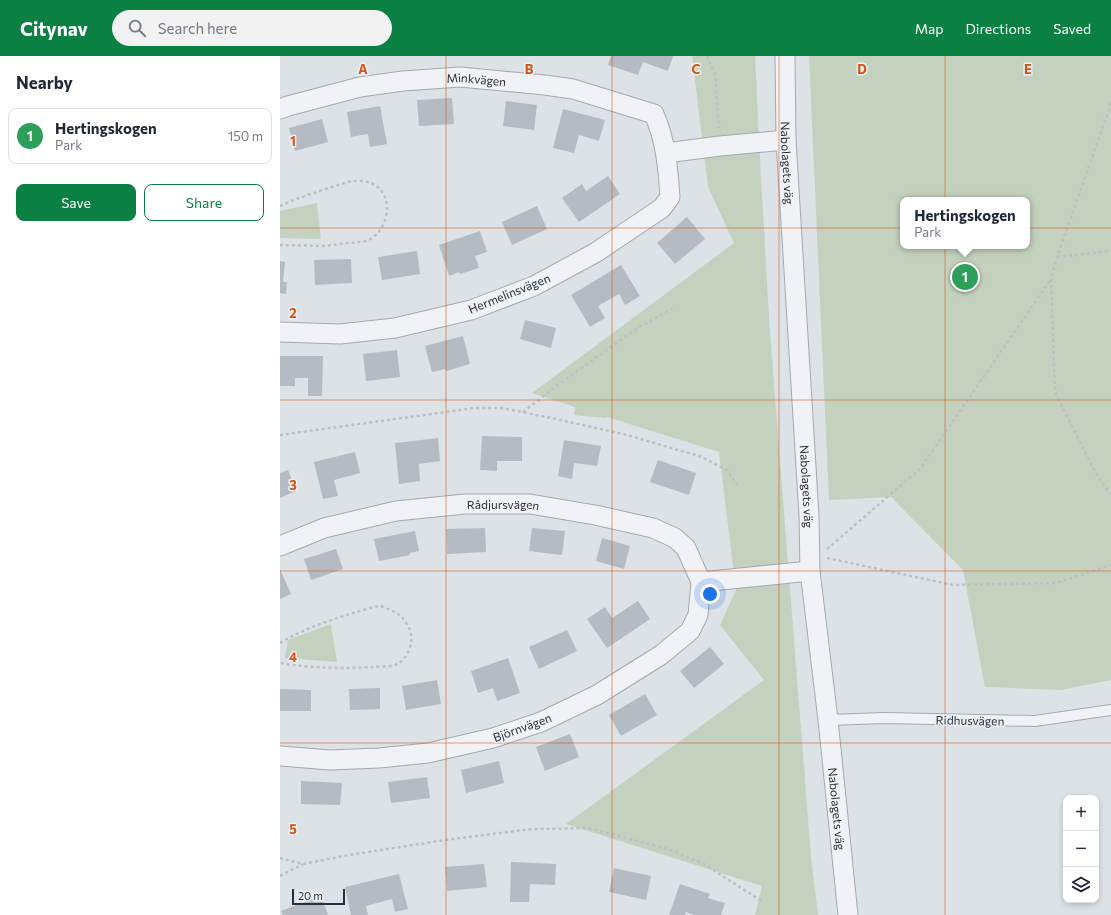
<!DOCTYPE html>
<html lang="en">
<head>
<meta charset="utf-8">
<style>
  :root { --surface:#fff; --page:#f2f2f3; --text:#1f2937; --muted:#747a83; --line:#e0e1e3; --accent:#0b8043 }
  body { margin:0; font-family:Commissioner,sans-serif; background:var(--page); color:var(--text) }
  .controls { position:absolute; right:12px; bottom:12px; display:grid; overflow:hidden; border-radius:8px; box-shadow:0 2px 6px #0003 }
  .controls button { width:36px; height:36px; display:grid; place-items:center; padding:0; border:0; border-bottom:1px solid var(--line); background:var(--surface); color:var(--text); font:20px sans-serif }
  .scale { position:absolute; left:12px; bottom:10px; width:53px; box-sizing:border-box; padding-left:4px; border:2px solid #27313d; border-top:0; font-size:11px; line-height:14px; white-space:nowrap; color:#27313d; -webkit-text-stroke:3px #ecf0f5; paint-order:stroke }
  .you { position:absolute; left:430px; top:538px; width:14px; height:14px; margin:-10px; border:3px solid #fff; border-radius:50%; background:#1a73e8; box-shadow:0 0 0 6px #1a73e833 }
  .badge { display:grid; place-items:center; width:26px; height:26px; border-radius:50%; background:var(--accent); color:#fff; font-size:13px; font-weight:700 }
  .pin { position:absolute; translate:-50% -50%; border:2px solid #fff; box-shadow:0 1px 4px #0006 }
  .popup { position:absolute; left:620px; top:141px; width:130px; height:52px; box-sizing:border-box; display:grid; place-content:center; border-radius:8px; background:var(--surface); filter:drop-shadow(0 1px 3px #0005); font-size:13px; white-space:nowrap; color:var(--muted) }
  .popup b { font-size:15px; color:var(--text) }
  .popup::after { content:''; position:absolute; left:50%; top:100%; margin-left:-8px; border:8px solid transparent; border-top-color:var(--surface) }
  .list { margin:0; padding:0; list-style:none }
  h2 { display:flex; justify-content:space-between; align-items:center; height:52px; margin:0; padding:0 16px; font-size:17px }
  h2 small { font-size:13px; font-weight:400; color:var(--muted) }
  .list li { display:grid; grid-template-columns:26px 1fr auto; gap:12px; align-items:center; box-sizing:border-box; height:56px; margin:0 8px 8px; padding:0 8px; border:1px solid var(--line); border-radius:8px }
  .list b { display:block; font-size:15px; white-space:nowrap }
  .list p { margin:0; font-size:13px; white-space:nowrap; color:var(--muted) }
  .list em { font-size:13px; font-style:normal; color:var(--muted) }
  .actions { display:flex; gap:8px; padding:12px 16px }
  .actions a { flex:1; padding:9px 0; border:1px solid var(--accent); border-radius:8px; text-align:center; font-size:14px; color:var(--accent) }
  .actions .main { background:var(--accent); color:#fff }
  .icon { flex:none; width:22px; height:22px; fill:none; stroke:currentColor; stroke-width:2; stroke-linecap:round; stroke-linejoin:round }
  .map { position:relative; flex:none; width:831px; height:859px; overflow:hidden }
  header { display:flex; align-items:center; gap:24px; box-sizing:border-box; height:56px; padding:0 20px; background:var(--accent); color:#fff }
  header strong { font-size:19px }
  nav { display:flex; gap:22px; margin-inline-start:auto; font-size:14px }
  .search { width:280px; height:36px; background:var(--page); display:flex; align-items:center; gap:10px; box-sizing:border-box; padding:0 14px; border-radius:22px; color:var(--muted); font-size:15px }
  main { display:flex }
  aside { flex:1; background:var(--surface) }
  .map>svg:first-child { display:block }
  .green { fill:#c4d1be; fill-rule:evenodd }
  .building { fill:#b4bbc3 }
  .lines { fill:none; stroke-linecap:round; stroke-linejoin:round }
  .service-casing { stroke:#a3a9b1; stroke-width:12 }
  .minor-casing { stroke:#a3a9b1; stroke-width:21 }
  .path { stroke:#bcc0c5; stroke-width:2.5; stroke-dasharray:3 3; stroke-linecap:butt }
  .service { stroke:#f0f2f5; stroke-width:10 }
  .minor { stroke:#f0f2f5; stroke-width:19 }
  .grid { fill:none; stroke:#d55511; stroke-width:1; stroke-opacity:0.55 }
  .labels { text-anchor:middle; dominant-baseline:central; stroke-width:3; stroke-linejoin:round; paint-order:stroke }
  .street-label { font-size:12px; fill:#27313d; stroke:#ecf0f5 }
  .grid-label { font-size:13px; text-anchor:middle; font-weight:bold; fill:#d55511; stroke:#ecf0f5; stroke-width:3; stroke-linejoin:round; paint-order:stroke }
</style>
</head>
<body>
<header>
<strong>Citynav</strong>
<div class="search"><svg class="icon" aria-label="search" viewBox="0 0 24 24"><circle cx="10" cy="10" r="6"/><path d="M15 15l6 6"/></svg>Search here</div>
<nav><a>Map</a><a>Directions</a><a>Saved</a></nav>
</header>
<main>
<aside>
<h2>Nearby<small></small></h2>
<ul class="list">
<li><span class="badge" style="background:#2e9e5b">1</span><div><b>Hertingskogen</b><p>Park</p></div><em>150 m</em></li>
</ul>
<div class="actions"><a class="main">Save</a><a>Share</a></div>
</aside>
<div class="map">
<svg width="831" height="859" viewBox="0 0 831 859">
  <rect width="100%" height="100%" fill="#dde2e7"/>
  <g class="green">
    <polygon points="412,0 475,0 481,122 490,277 531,801 538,859 475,859 482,830 286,768 484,624 440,569 456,534 439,396 327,361 326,362 294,359 295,351 252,337 454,187 428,131"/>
    <path d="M529 0H831V624L781 634 705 631 683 514 611 441 549 444ZM623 144H747V190H623Z"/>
    <polygon points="37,147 41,183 0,182 0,155"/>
    <polygon points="51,568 57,606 5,602 8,584"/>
  </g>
  <g class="building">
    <polygon points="331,0 393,0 388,15 363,6 358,19 328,9"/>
    <polygon points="172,42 174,68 139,70 137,44"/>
    <polygon points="226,45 257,49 254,74 223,70"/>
    <polygon points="100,50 107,88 90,91 88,78 71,81 67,56"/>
    <polygon points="283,53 325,64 319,85 299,79 294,97 273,92"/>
    <polygon points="42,63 48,86 15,95 9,72"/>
    <polygon points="328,120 340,138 299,166 282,142 302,128 306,135"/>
    <polygon points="257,150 267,173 232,189 222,166"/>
    <polygon points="407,161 425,183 395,208 377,187"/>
    <polygon points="200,175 207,196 195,200 199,212 180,218 179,216 169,220 159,189"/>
    <polygon points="137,195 140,218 102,224 98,201"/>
    <polygon points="71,203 72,227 35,229 34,204"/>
    <polygon points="0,205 5,206 3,226 7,226 6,238 0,237"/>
    <polygon points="341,209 360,240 345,249 339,238 318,250 325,262 310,271 291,239"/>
    <polygon points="245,264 276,272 271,292 240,283"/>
    <polygon points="183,280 190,308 166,315 165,313 152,316 145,290"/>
    <polygon points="117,294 120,321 86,325 83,298"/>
    <polygon points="0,300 43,300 42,340 28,340 28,322 15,322 15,330 0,330"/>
    <polygon points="202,380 242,381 242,405 217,405 217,415 200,414"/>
    <polygon points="158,382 160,405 139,408 140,425 119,428 115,387"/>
    <polygon points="284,384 321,390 317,410 294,407 292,423 278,420"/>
    <polygon points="75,396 80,417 54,424 58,440 43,443 34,406"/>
    <polygon points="378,404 416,417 409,439 370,426"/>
    <polygon points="8,414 16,435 0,442 0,417"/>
    <polygon points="205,472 206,496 167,498 166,473"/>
    <polygon points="252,472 285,475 282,499 249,495"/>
    <polygon points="135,475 139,495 129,497 130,499 99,505 94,483"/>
    <polygon points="322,482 350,490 344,513 316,505"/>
    <polygon points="56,493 63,513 31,524 24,503"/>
    <polygon points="0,513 11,538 0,543"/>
    <polygon points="358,545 370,563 327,592 307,563 325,551 332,562"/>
    <polygon points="287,574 297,595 259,613 249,591"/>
    <polygon points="430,591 444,608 414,632 400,615"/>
    <polygon points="228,602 240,637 217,645 213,632 198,637 191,615"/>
    <polygon points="157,624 161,648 126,654 122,630"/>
    <polygon points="100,632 100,653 70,654 69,633"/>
    <polygon points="0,633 31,634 31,655 0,655"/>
    <polygon points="365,638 377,659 341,680 329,659"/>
    <polygon points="290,678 299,701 265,715 256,691"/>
    <polygon points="219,705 224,727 186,737 181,714"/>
    <polygon points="147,721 150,742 111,747 108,726"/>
    <polygon points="21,725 62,727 60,749 21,748"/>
    <polygon points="231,806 276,808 275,829 250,828 249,846 230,846"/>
    <polygon points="204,808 207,831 167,835 165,811"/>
    <polygon points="334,812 371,820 366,844 329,836"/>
    <polygon points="119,818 128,853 115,856 112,843 86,850 88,859 71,859 65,831"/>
    <polygon points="400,828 430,838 428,842 445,847 441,859 414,859 406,856 405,859 389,859"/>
    <polygon points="41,840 48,859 3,859 1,855"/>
  </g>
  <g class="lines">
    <defs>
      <polyline id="service" points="548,664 605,662 755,665 831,654"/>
      <g id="minor">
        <path id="s1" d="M505 0 506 84 529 460 530 515 548 664 568 859"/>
        <path id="s2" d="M0 53 8 50 80 31 123 25 180 21 265 29 293 33 374 58C386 85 388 112 390 141L382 152 315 197 254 230 191 254 115 272 60 278 0 276"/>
        <polyline points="386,97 440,90 506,84"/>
        <path id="s3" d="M0 490 44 472 116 455 185 448H250L315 459 373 472 395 482 406 492 421 526 418 559 410 575 381 599 317 639 261 666 213 682 148 697 99 702 50 704 0 700"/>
        <polyline points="421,526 530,515"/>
      </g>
    </defs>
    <use href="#service" class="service-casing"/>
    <use href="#minor" class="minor-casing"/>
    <g class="path">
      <polyline points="427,0 435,19 439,72"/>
      <polyline points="831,47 777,201 771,223 775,337 818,421 831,438"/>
      <path d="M0 150C17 142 34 137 52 131 62 128 71 124 82 125 116 128 113 173 87 185L43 190 0 189"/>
      <polyline points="777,201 831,195"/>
      <polyline points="243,356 278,329 359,271 392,253"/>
      <polyline points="0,379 194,352 222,352 276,363 347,379 422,401 448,415 459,432"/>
      <polyline points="547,493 640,413 771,223"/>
      <polyline points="547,502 673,529 776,527 831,509"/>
      <path d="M0 587C23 573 48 565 73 557 81 555 91 551 100 550 102 550 106 552 108 553 115 555 123 561 127 568 136 581 130 603 115 609 109 611 100 610 94 611 63 613 31 612 0 607"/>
      <polyline points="0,802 23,808 69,799 165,784 252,773 308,772 388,793 424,808 483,846"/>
      <polyline points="0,820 23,808"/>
    </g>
    <use href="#service" class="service"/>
    <use href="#minor" class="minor"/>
  </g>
  <path class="grid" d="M166 0V859M332 0V859M499 0V859M665 0V859M0 172H831M0 344H831M0 515H831M0 687H831"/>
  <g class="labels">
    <g class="street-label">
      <text stroke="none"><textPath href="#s2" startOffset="200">Minkvägen</textPath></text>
      <text stroke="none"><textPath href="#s1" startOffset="107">Nabolagets väg</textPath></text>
      <text transform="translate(229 237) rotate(-22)">Hermelinsvägen</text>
      <text stroke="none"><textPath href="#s1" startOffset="431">Nabolagets väg</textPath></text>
      <text stroke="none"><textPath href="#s3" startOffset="229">Rådjursvägen</textPath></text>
      <text transform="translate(690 664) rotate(1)">Ridhusvägen</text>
      <text transform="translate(242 671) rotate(-20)">Björnvägen</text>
      <text stroke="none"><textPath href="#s1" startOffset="755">Nabolagets väg</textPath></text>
    </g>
  </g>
  <g class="grid-label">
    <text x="83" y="18">A</text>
    <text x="249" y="18">B</text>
    <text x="416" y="18">C</text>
    <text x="582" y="18">D</text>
    <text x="748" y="18">E</text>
    <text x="13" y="90">1</text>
    <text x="13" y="262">2</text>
    <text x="13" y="434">3</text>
    <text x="13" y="606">4</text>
    <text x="13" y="778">5</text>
  </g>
</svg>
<div class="controls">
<button>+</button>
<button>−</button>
<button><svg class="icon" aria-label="layers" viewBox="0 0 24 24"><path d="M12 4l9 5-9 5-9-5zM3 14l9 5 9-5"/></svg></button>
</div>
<div class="scale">20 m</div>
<div class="you"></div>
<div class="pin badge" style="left:685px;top:221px;background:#2e9e5b">1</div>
<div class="popup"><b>Hertingskogen</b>Park</div>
</div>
</main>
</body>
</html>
